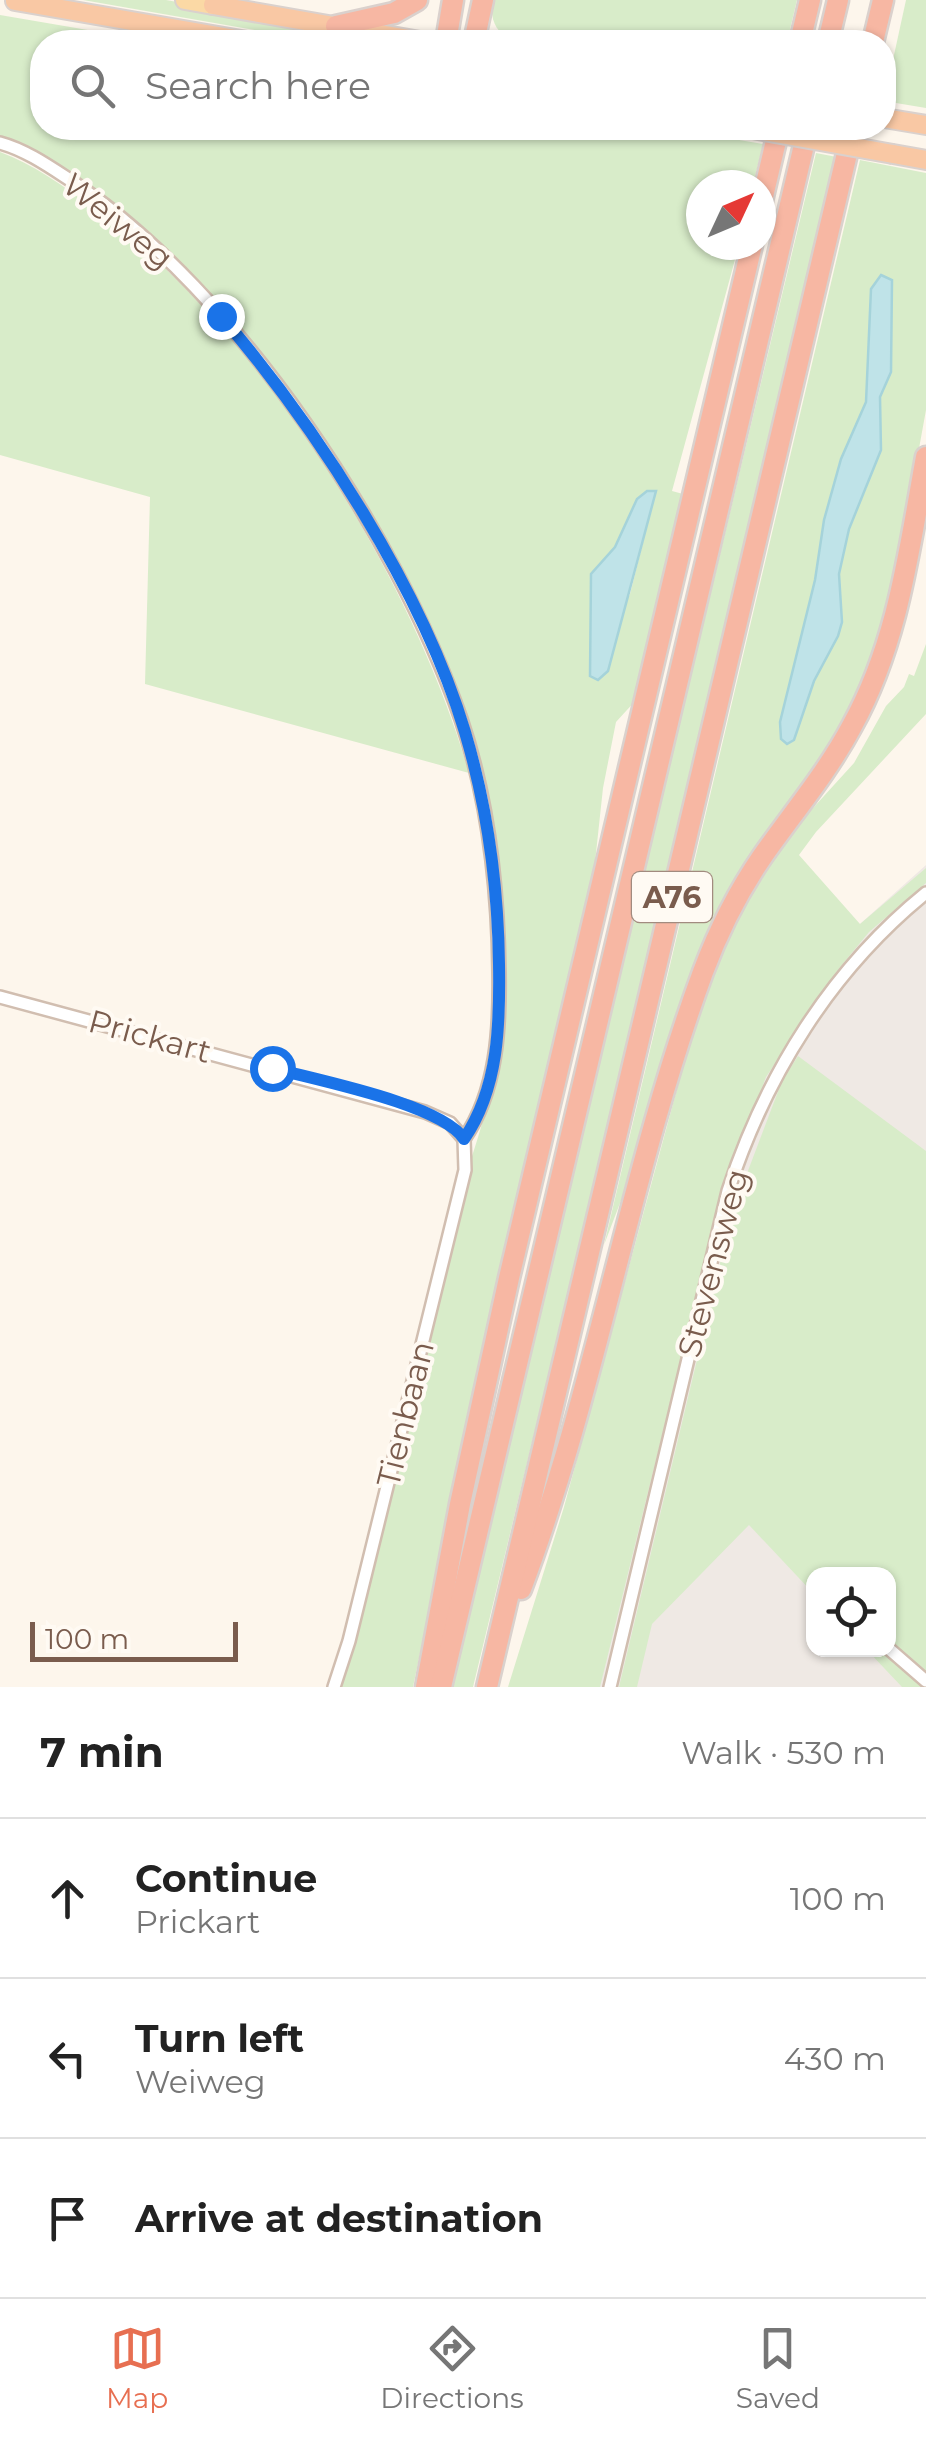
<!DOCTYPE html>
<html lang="en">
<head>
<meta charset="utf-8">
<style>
  :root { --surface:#fff; --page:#f2f2f2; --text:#222; --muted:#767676; --line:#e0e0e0; --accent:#e76f51 }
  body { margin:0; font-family:Montserrat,sans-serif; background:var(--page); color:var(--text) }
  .controls { position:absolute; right:30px; bottom:30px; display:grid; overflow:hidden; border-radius:20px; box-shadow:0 2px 8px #0004 }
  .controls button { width:90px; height:90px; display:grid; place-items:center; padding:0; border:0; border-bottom:2px solid var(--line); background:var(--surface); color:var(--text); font:50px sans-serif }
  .compass { position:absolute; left:686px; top:170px; width:90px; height:90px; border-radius:50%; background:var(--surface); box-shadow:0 2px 8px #0004; rotate:46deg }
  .scale { position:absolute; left:30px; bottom:25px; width:208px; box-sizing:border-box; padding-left:10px; border:5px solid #7a5c4d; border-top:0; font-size:28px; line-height:35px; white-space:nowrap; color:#7a5c4d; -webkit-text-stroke:8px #fffaf3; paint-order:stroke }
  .stop { position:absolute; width:30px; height:30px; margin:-22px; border:8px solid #1a73e8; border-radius:50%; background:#fff }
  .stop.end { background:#1a73e8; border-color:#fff; box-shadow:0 2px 10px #0008 }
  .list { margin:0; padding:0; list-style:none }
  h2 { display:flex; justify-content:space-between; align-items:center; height:130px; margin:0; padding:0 40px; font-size:42px }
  h2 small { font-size:32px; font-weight:400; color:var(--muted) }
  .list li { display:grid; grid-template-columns:65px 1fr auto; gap:30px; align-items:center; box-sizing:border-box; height:160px; padding:0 40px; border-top:2px solid var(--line) }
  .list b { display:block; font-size:38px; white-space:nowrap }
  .list p { margin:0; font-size:32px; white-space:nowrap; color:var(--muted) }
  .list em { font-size:32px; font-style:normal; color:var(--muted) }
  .icon { flex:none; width:55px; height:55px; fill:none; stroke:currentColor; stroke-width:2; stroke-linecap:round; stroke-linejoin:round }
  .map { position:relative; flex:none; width:926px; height:1687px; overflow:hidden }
  .search { position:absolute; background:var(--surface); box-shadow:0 2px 8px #0004; left:30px; right:30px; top:30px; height:110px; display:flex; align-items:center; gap:25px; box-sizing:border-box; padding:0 35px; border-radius:40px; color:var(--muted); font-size:38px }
  .sheet { height:610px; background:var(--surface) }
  nav { display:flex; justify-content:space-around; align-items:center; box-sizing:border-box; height:140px; border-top:2px solid var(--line); background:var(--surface); font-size:28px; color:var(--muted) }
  nav a { display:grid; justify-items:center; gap:5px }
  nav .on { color:var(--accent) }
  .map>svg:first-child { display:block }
  .industrial { fill:#efe9e4; fill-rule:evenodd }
  .green { fill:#d8ecc9; fill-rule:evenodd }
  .water { fill:#bfe3e8; stroke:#a5d3da; stroke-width:2.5 }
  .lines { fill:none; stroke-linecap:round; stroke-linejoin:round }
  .minor-casing { stroke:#d1beb0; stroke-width:16 }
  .primary-casing { stroke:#dad1cd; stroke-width:22 }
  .trunk-casing { stroke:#dad1cd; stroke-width:22 }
  .motorway-casing { stroke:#dad1cd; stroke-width:25 }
  .minor { stroke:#fff; stroke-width:11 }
  .primary { stroke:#fbd9a5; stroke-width:18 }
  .trunk { stroke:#f9c8a4; stroke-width:18 }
  .motorway { stroke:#f7b7a3; stroke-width:20 }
  .trunk-bridge-casing { stroke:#dad1cd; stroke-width:22; stroke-linecap:butt }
  .trunk-bridge { stroke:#f9c8a4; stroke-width:18 }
  .route { stroke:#1a73e8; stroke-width:12 }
  .labels { text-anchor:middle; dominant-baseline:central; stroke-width:8; stroke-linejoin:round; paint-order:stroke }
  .shield { fill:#fffaf3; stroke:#a28b7f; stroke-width:2.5 }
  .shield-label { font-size:30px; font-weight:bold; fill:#7a5c4d }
  .street-label { font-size:32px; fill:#7a5c4d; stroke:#fffaf3 }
</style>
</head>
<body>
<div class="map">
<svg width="926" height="1687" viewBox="0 0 926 1687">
  <rect width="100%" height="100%" fill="#fdf6ec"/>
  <path class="industrial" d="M926 865V1687H586L726 1128 851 932ZM814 1574H888V1650H814Z"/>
  <g class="green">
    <polygon points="83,0 166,0 384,39 384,42 323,42"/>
    <path d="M493 0H797L787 42H512C496 32 489 19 493 0Z"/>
    <polygon points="906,0 926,0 926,108 884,101"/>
    <path d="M0 15 158 42H42V128H668L763 144 753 185H701V245H739L672 491 683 494 637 699 616 722 603 788 592 890 499 1274 413 1687H339L465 1179C472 1155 481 1131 486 1107 494 1069 493 1025 496 986 497 964 502 941 501 919 500 892 491 863 486 837 475 777 467 718 445 661 378 489 179 201 0 137ZM656 491 630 594 591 676V574L615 547 637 499Z"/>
    <path d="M0 152C33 164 63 186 91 206 258 326 413 577 469 773L145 684 150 497 0 455Z"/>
    <polygon points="816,153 842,158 473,1687 449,1687"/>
    <path d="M860 160 926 173V410L888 619 871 680 702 949 676 1013 630 1177 604 1245ZM891 280V372L880 397 867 487 849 529 839 574 838 636 814 681 794 739 780 722 815 580 824 520 841 459 866 402 868 367Z"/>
    <polygon points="926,644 926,714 816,832 799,855 860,924 926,868 926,883 869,932 837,971 766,1077 719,1204 600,1687 508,1687 564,1507 684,1063 720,956 746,904 793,830 854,763 886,706 904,687 909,674 914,676"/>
    <polygon points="798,1056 926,1151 926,1687 902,1687 867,1650 888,1650 888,1574 814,1574 813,1593 749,1525 652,1624 637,1687 619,1687 732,1213 782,1081"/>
  </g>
  <g class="water">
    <polygon points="881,275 892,280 891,372 880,397 881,450 849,529 839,574 842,622 838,636 814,681 794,740 787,744 781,739 780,722 815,580 824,520 841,459 866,402 871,289"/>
    <polygon points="647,491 656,491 608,671 598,680 590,676 591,574 615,547 637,499"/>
  </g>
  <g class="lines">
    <defs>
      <g id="minor">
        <path d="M0 143C26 150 50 167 73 182 238 292 396 533 461 719 488 799 498 888 499 972 500 1028 497 1091 464 1139"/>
        <polyline points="0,997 425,1112 450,1123 464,1139"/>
        <polyline points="888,1648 926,1681"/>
        <polyline points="334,1687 349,1641 465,1170 464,1139"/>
        <path d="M610 1687 728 1191C766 1075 831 970 926 893"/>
      </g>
      <polyline id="primary" points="185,0 213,5"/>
      <g id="trunk">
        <polyline points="15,1 253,42"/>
        <polyline points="213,5 426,42"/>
        <polyline points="884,118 926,125"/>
        <polyline points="893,154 926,160"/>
      </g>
      <g id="motorway">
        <polyline points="336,26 394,13 417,0"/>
        <polyline points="446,42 453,0"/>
        <polyline points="474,42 483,0"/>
        <polyline points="800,42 810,0"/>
        <polyline points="828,42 838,0"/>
        <polyline points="873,42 883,0"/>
        <polyline points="761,205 779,128"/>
        <path d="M521 1589C597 1388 629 1173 703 972 718 932 738 892 762 857 792 814 827 773 852 726 898 643 909 550 926 457"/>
        <polyline points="426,1687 460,1504 509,1278 752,245"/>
        <polyline points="441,1687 808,128"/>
        <polyline points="487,1687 853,128"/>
      </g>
    </defs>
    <use href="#minor" class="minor-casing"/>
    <use href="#primary" class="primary-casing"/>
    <use href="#trunk" class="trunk-casing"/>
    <use href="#motorway" class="motorway-casing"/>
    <use href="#minor" class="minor"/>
    <use href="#primary" class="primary"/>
    <use href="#trunk" class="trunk"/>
    <use href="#motorway" class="motorway"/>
    <defs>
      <polyline id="trunk-bridge" points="747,128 893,154"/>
    </defs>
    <use href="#trunk-bridge" class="trunk-bridge-casing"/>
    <use href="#trunk-bridge" class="trunk-bridge"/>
  </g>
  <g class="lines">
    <path class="route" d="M221 316C317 428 422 589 465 732 487 806 498 886 499 964 500 1023 499 1088 464 1139 441 1104 316 1080 272 1068"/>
  </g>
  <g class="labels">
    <rect class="shield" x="632" y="872" width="80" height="50" rx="8"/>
    <g class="shield-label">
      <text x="672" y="897">A76</text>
    </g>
    <g class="street-label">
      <text transform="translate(118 221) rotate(39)">Weiweg</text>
      <text transform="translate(150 1036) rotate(15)">Prickart</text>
      <text transform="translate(713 1263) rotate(-75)">Stevensweg</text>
      <text transform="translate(405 1414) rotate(-76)">Tienbaan</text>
    </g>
  </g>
</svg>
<div class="controls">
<button><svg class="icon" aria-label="locate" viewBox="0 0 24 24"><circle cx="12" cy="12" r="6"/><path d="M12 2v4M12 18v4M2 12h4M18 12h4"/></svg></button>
</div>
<svg class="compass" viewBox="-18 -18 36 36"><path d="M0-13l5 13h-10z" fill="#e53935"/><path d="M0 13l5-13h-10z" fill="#767676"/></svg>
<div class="scale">100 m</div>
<div class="stop" style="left:272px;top:1068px"></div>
<div class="stop end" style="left:221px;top:316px"></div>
<div class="search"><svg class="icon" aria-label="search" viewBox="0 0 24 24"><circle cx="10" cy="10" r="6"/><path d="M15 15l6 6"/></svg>Search here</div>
</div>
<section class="sheet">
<h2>7 min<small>Walk · 530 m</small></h2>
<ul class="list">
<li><svg class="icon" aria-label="ahead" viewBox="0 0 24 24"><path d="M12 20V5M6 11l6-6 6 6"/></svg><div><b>Continue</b><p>Prickart</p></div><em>100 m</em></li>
<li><svg class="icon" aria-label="left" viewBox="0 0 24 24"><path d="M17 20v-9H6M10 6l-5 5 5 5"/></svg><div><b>Turn left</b><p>Weiweg</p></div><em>430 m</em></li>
<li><svg class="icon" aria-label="arrive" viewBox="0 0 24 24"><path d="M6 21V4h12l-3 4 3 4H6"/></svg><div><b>Arrive at destination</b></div></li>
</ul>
</section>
<nav>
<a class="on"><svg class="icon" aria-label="map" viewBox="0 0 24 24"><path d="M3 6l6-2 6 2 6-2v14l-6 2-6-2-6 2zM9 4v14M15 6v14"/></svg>Map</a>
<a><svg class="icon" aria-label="directions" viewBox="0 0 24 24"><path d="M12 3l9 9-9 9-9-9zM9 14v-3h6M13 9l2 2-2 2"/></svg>Directions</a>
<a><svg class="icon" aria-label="saved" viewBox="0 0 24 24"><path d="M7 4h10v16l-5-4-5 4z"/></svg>Saved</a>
</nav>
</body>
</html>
